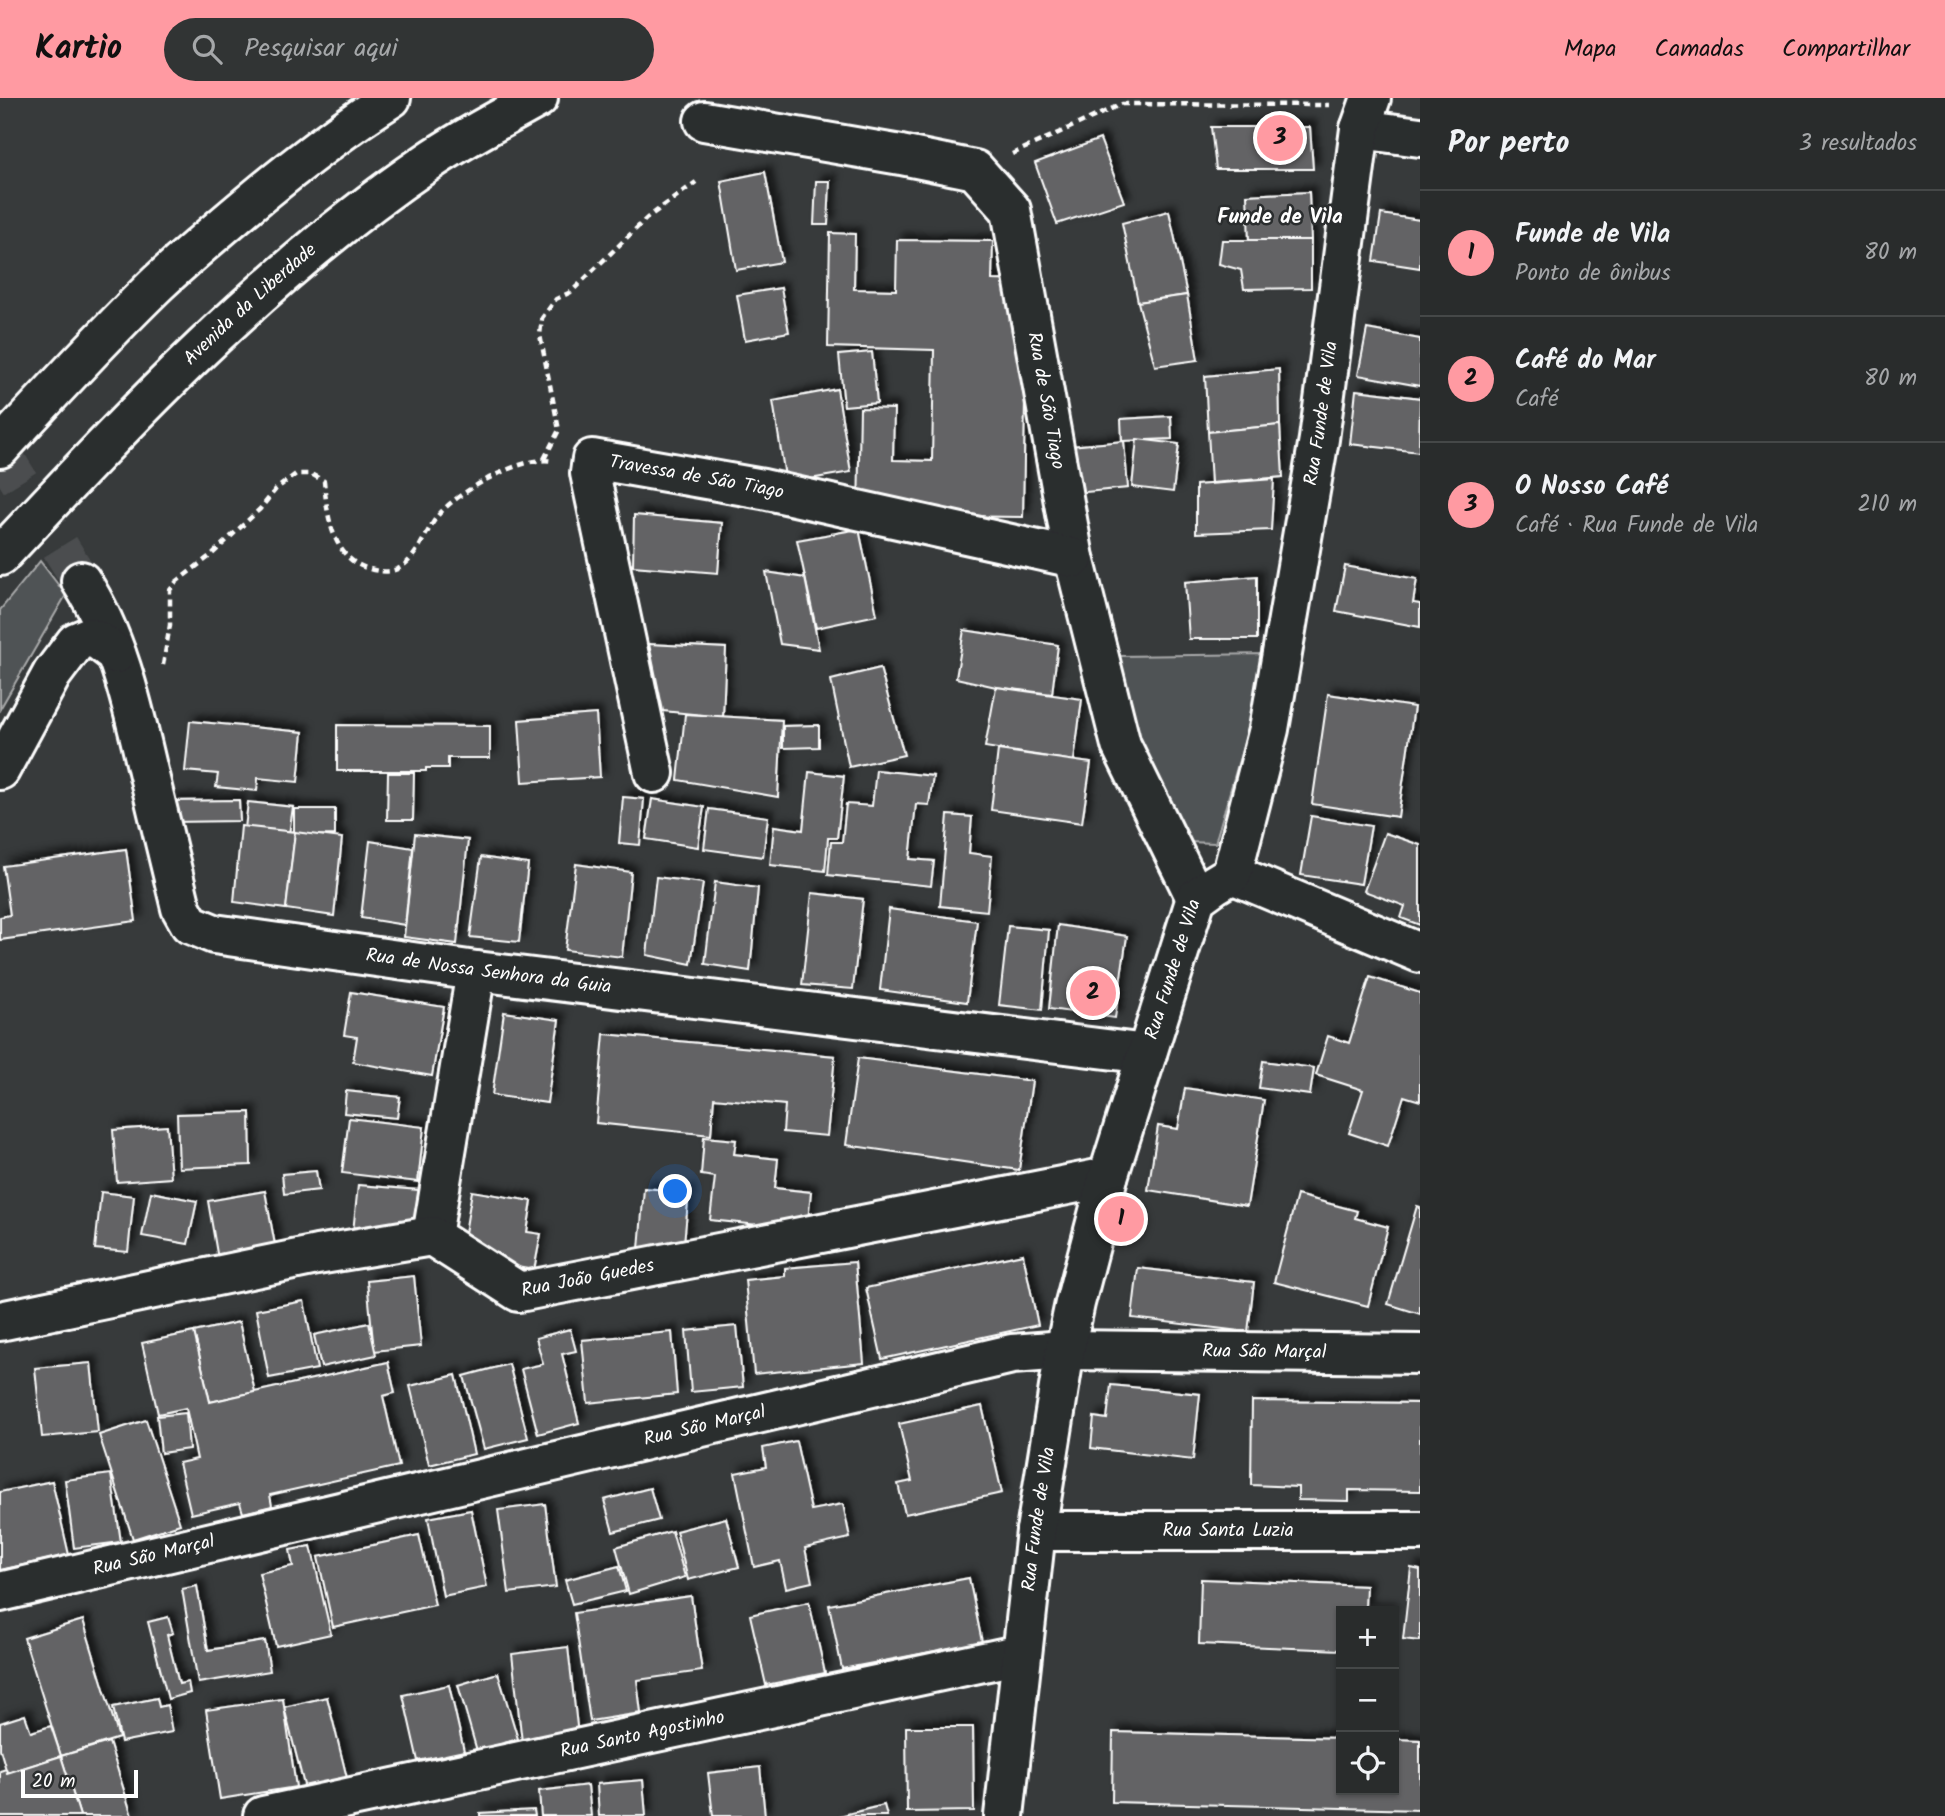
<!DOCTYPE html>
<html lang="pt">
<head>
<meta charset="utf-8">
<style>
  :root { --surface:#292c2c; --page:#313434; --text:#f1f3f6; --muted:#a5a7a9; --line:#454848; --accent:#ff9aa2 }
  body { margin:0; font-family:Kalam,sans-serif; background:var(--page); color:var(--text) }
  .controls { position:absolute; right:21px; bottom:21px; display:grid; overflow:hidden; border-radius:0px; box-shadow:0 2px 5px #0004 }
  .controls button { width:63px; height:63px; display:grid; place-items:center; padding:0; border:0; border-bottom:2px solid var(--line); background:var(--surface); color:var(--text); font:35px sans-serif }
  .scale { position:absolute; left:21px; bottom:18px; width:117px; box-sizing:border-box; padding-left:7px; border:4px solid #fff; border-top:0; font-size:19px; line-height:24px; white-space:nowrap; color:#fff; -webkit-text-stroke:5px #2a2d2e; paint-order:stroke }
  .you { position:absolute; left:676px; top:1094px; width:24px; height:24px; margin:-18px; border:5px solid #fff; border-radius:50%; background:#1a73e8; box-shadow:0 0 0 10px #1a73e833 }
  .badge { display:grid; place-items:center; width:46px; height:46px; border-radius:50%; background:var(--accent); color:#111; font-size:23px; font-weight:700 }
  .pin { position:absolute; translate:-50% -50%; border:4px solid #fff; box-shadow:0 2px 7px #0006 }
  .list { margin:0; padding:0; list-style:none }
  h2 { display:flex; justify-content:space-between; align-items:center; height:91px; margin:0; padding:0 28px; font-size:30px }
  h2 small { font-size:23px; font-weight:400; color:var(--muted) }
  .list li { display:grid; grid-template-columns:46px 1fr auto; gap:21px; align-items:center; box-sizing:border-box; height:126px; padding:0 28px; border-top:2px solid var(--line) }
  .list b { display:block; font-size:26px; white-space:nowrap }
  .list p { margin:0; font-size:23px; white-space:nowrap; color:var(--muted) }
  .list em { font-size:23px; font-style:normal; color:var(--muted) }
  .icon { flex:none; width:38px; height:38px; fill:none; stroke:currentColor; stroke-width:2; stroke-linecap:round; stroke-linejoin:round }
  .map { position:relative; flex:none; width:1420px; height:1718px; overflow:hidden }
  header { display:flex; align-items:center; gap:42px; box-sizing:border-box; height:98px; padding:0 35px; background:var(--accent); color:#111 }
  header strong { font-size:33px }
  nav { display:flex; gap:38px; margin-inline-start:auto; font-size:24px }
  .search { width:490px; height:63px; background:var(--page); display:flex; align-items:center; gap:18px; box-sizing:border-box; padding:0 24px; border-radius:38px; color:var(--muted); font-size:26px }
  main { display:flex }
  aside { flex:1; background:var(--surface) }
  .map>svg:first-child { display:block }
  .green { fill:#505354; stroke:#a8a9aa; stroke-width:2 }
  .building { fill:#636465; stroke:#fff; stroke-width:2; filter:url(#shadow) }
  .lines { fill:none; stroke-linecap:round; stroke-linejoin:round }
  .minor-tunnel { stroke:#4b4e4f; stroke-width:38; stroke-dasharray:38 19; stroke-linecap:butt }
  .minor-casing { stroke:#fff; stroke-width:44 }
  .highway-casing { stroke:#fff; stroke-width:44 }
  .path { stroke:#fff; stroke-width:4.5; stroke-dasharray:7 5; stroke-linecap:butt }
  .minor { stroke:#2a2d2e; stroke-width:38 }
  .highway { stroke:#2a2d2e; stroke-width:38 }
  .labels { text-anchor:middle; dominant-baseline:central; stroke-width:5; stroke-linejoin:round; paint-order:stroke }
  .street-label { font-size:19px; fill:#fff; stroke:#2a2d2e }
  .neighbourhood-label { font-size:21px; font-weight:bold; fill:#fff; stroke:#2a2d2e }
</style>
</head>
<body>
<header>
<strong>Kartio</strong>
<div class="search"><svg class="icon" aria-label="search" viewBox="0 0 24 24"><circle cx="10" cy="10" r="6"/><path d="M15 15l6 6"/></svg>Pesquisar aqui</div>
<nav><a>Mapa</a><a>Camadas</a><a>Compartilhar</a></nav>
</header>
<main>
<div class="map">
<svg width="1420" height="1718" viewBox="0 0 1420 1718">
  <defs>
    <filter id="shadow"><feDropShadow dx="6" dy="-6" stdDeviation="3.5" flood-color="#0009"/></filter>
  </defs>
  <rect width="100%" height="100%" fill="#373a3b"/>
  <filter id="ink" filterUnits="userSpaceOnUse"><feTurbulence type="fractalNoise" baseFrequency=".0143" numOctaves="2"/><feDisplacementMap in="SourceGraphic" scale="14" xChannelSelector="R" yChannelSelector="G"/><feConvolveMatrix kernelMatrix="1 2 1 2 8 2 1 2 1" color-interpolation-filters="sRGB"/></filter>
  <g filter="url(#ink)">
    <g class="green">
      <polygon points="40,463 66,497 0,611 0,512"/>
      <polygon points="1270,556 1215,745 1188,744 1128,620 1117,558"/>
    </g>
    <g class="building">
      <polygon points="1211,29 1310,29 1313,71 1216,71"/>
      <polygon points="1100,41 1124,104 1057,126 1035,65"/>
      <polygon points="765,74 782,164 736,172 721,83"/>
      <polygon points="816,83 830,83 828,127 814,127"/>
      <polygon points="1309,94 1311,142 1249,142 1247,97"/>
      <polygon points="1169,113 1187,197 1138,204 1122,125"/>
      <polygon points="1381,116 1420,122 1420,170 1374,163"/>
      <polygon points="830,135 855,136 854,191 896,192 897,142 993,143 992,182 1027,183 1023,419 858,417 860,310 894,311 893,362 932,363 934,252 828,249"/>
      <polygon points="1222,142 1311,142 1311,190 1244,191 1241,172 1219,166"/>
      <polygon points="781,190 789,234 745,242 737,197"/>
      <polygon points="1187,197 1198,262 1155,268 1138,204"/>
      <polygon points="1367,231 1420,241 1420,288 1358,277"/>
      <polygon points="872,254 877,305 844,308 839,257"/>
      <polygon points="1279,271 1280,327 1208,334 1205,278"/>
      <polygon points="837,291 851,374 786,385 773,303"/>
      <polygon points="1356,292 1420,300 1419,354 1350,346"/>
      <polygon points="1171,318 1172,341 1122,343 1121,321"/>
      <polygon points="1280,327 1283,379 1211,385 1208,334"/>
      <polygon points="1137,341 1179,346 1173,394 1132,389"/>
      <polygon points="1124,343 1128,390 1075,395 1070,348"/>
      <polygon points="1274,381 1271,432 1196,435 1196,387"/>
      <polygon points="634,417 722,425 718,475 633,468"/>
      <polygon points="859,431 877,517 816,530 797,442"/>
      <polygon points="1345,468 1417,481 1413,505 1420,506 1420,529 1336,513"/>
      <polygon points="766,474 805,480 819,551 780,546"/>
      <polygon points="1257,478 1257,541 1189,541 1185,484"/>
      <polygon points="964,532 1058,547 1052,596 996,589 956,580"/>
      <polygon points="649,546 726,550 723,619 663,613"/>
      <polygon points="880,570 904,657 849,669 831,582"/>
      <polygon points="996,589 1082,601 1074,663 985,649"/>
      <polygon points="1328,596 1414,609 1398,719 1312,706"/>
      <polygon points="596,616 600,679 523,684 519,622"/>
      <polygon points="685,616 782,622 778,699 678,682"/>
      <polygon points="190,623 303,634 298,684 258,680 257,693 216,689 218,676 185,673"/>
      <polygon points="337,627 490,628 490,660 448,660 448,670 426,670 426,673 337,673"/>
      <polygon points="819,627 819,649 783,650 783,628"/>
      <polygon points="998,652 1091,665 1082,725 991,712"/>
      <polygon points="876,672 933,678 929,707 916,706 910,761 934,763 931,788 828,777 831,744 842,744 846,706 872,708"/>
      <polygon points="809,674 844,678 837,740 828,740 825,773 770,767 774,728 803,732"/>
      <polygon points="388,675 414,675 413,722 387,722"/>
      <polygon points="623,699 644,701 640,747 619,745"/>
      <polygon points="652,701 704,709 698,749 646,741"/>
      <polygon points="239,702 240,723 171,724 171,703"/>
      <polygon points="248,704 293,709 289,736 245,731"/>
      <polygon points="294,711 335,711 335,737 294,738"/>
      <polygon points="709,711 768,719 763,759 704,751"/>
      <polygon points="948,717 972,719 969,755 992,758 987,813 940,808"/>
      <polygon points="1311,718 1371,728 1361,786 1301,777"/>
      <polygon points="241,728 295,734 286,811 234,804"/>
      <polygon points="295,734 342,740 334,818 286,811"/>
      <polygon points="1385,735 1420,747 1420,827 1401,820 1405,808 1364,793"/>
      <polygon points="415,736 468,742 457,846 404,839"/>
      <polygon points="370,743 413,750 405,827 361,820"/>
      <polygon points="126,751 136,823 0,842 0,819 10,817 3,768"/>
      <polygon points="481,759 528,766 519,844 470,839"/>
      <polygon points="576,766 631,774 622,859 565,852"/>
      <polygon points="656,779 703,785 691,866 647,857"/>
      <polygon points="715,784 758,790 750,873 705,866"/>
      <polygon points="812,795 863,801 853,891 802,887"/>
      <polygon points="889,811 977,823 967,904 880,892"/>
      <polygon points="1058,827 1127,838 1115,920 1049,911"/>
      <polygon points="1008,828 1049,832 1042,912 999,907"/>
      <polygon points="1370,879 1420,895 1420,1003 1404,998 1388,1048 1349,1035 1363,992 1316,977 1328,938 1349,945"/>
      <polygon points="351,894 444,909 432,978 353,964 357,939 344,937"/>
      <polygon points="504,914 559,922 547,1005 492,997"/>
      <polygon points="604,936 835,958 827,1038 783,1034 785,1007 714,1000 711,1037 596,1025"/>
      <polygon points="858,960 1032,983 1019,1072 846,1047"/>
      <polygon points="1263,963 1314,970 1310,997 1259,990"/>
      <polygon points="1185,990 1264,1002 1247,1108 1148,1092 1158,1028 1178,1031"/>
      <polygon points="346,993 400,999 397,1020 344,1015"/>
      <polygon points="250,1014 251,1067 179,1070 177,1016"/>
      <polygon points="349,1020 424,1029 418,1084 342,1075"/>
      <polygon points="167,1028 171,1080 117,1084 113,1032"/>
      <polygon points="704,1039 736,1042 734,1056 778,1061 775,1090 811,1094 807,1132 710,1122 715,1079 701,1077"/>
      <polygon points="316,1073 319,1092 284,1096 282,1076"/>
      <polygon points="358,1087 419,1092 414,1140 353,1134"/>
      <polygon points="644,1090 689,1094 683,1155 639,1151"/>
      <polygon points="265,1093 278,1163 220,1173 208,1103"/>
      <polygon points="472,1093 532,1103 527,1134 541,1136 534,1172 461,1159"/>
      <polygon points="101,1094 134,1098 128,1154 95,1151"/>
      <polygon points="151,1094 197,1103 188,1146 142,1138"/>
      <polygon points="1297,1097 1357,1113 1355,1120 1388,1129 1368,1208 1274,1184"/>
      <polygon points="1417,1108 1420,1109 1420,1216 1388,1206"/>
      <polygon points="1023,1156 1038,1227 882,1261 866,1190"/>
      <polygon points="855,1164 864,1265 754,1276 745,1182 785,1178 785,1170"/>
      <polygon points="1138,1170 1254,1184 1248,1234 1132,1220"/>
      <polygon points="414,1178 421,1248 374,1253 367,1183"/>
      <polygon points="304,1203 317,1271 269,1280 256,1212"/>
      <polygon points="239,1224 255,1294 210,1304 194,1234"/>
      <polygon points="369,1225 376,1257 321,1269 314,1237"/>
      <polygon points="737,1228 743,1289 691,1294 686,1233"/>
      <polygon points="570,1231 576,1253 562,1256 579,1325 538,1336 521,1271 543,1266 536,1240"/>
      <polygon points="194,1234 210,1304 388,1264 395,1295 383,1298 399,1368 270,1397 272,1408 243,1415 240,1405 191,1416 179,1365 197,1361 186,1310 158,1316 142,1245"/>
      <polygon points="672,1234 677,1296 588,1305 582,1242"/>
      <polygon points="91,1265 98,1334 42,1339 35,1270"/>
      <polygon points="509,1266 528,1340 484,1351 464,1278"/>
      <polygon points="456,1277 474,1356 429,1367 410,1288"/>
      <polygon points="1111,1287 1200,1296 1193,1362 1091,1350 1094,1319 1107,1321"/>
      <polygon points="1252,1303 1420,1305 1420,1393 1349,1392 1349,1403 1298,1402 1298,1389 1251,1387"/>
      <polygon points="982,1308 1002,1395 905,1416 898,1386 912,1383 899,1326"/>
      <polygon points="186,1315 189,1351 161,1355 157,1318"/>
      <polygon points="146,1322 180,1426 133,1441 99,1337"/>
      <polygon points="796,1343 811,1412 843,1406 850,1440 805,1450 812,1484 786,1490 780,1463 754,1469 735,1375 766,1369 763,1350"/>
      <polygon points="111,1376 121,1444 74,1450 65,1382"/>
      <polygon points="52,1383 69,1457 0,1472 0,1394"/>
      <polygon points="650,1390 659,1422 613,1434 604,1402"/>
      <polygon points="545,1406 556,1489 509,1495 498,1412"/>
      <polygon points="471,1412 487,1489 443,1498 428,1420"/>
      <polygon points="726,1420 739,1469 688,1482 676,1433"/>
      <polygon points="672,1433 685,1479 629,1496 616,1449"/>
      <polygon points="419,1437 435,1507 333,1529 318,1459"/>
      <polygon points="311,1448 331,1536 276,1548 259,1475 293,1468 290,1452"/>
      <polygon points="619,1468 626,1493 572,1506 565,1482"/>
      <polygon points="1411,1470 1420,1472 1420,1543 1403,1541"/>
      <polygon points="969,1480 982,1544 842,1571 829,1507"/>
      <polygon points="1201,1481 1366,1488 1365,1510 1392,1511 1392,1513 1341,1513 1341,1552 1199,1546"/>
      <polygon points="197,1488 208,1552 265,1543 270,1573 198,1585 182,1491"/>
      <polygon points="691,1498 702,1573 637,1582 641,1615 590,1623 574,1515"/>
      <polygon points="809,1504 825,1575 766,1587 750,1517"/>
      <polygon points="168,1519 173,1535 167,1537 179,1586 188,1584 190,1595 168,1601 148,1524"/>
      <polygon points="83,1522 119,1640 61,1658 24,1540"/>
      <polygon points="568,1549 578,1637 522,1644 512,1556"/>
      <polygon points="498,1575 518,1641 477,1653 458,1587"/>
      <polygon points="449,1587 464,1653 418,1663 403,1597"/>
      <polygon points="327,1599 347,1680 305,1691 284,1609"/>
      <polygon points="157,1600 159,1609 167,1607 172,1634 121,1644 113,1609"/>
      <polygon points="283,1601 296,1689 220,1701 206,1612"/>
      <polygon points="25,1617 31,1634 51,1628 61,1658 7,1675 0,1651 0,1625"/>
      <polygon points="906,1629 973,1629 974,1713 907,1714"/>
      <polygon points="1113,1634 1341,1640 1341,1692 1394,1692 1394,1641 1420,1642 1420,1712 1112,1704"/>
      <polygon points="109,1644 132,1718 80,1718 61,1658"/>
      <polygon points="61,1658 80,1718 0,1718 0,1673 6,1671 7,1675"/>
      <polygon points="760,1669 765,1718 713,1718 708,1675"/>
      <polygon points="643,1682 646,1718 599,1718 597,1686"/>
      <polygon points="588,1687 591,1718 541,1718 539,1693"/>
      <polygon points="884,1707 887,1718 839,1718"/>
      <polygon points="534,1712 535,1718 480,1718 480,1715"/>
    </g>
    <g class="lines">
      <polyline class="minor-tunnel" points="0,352 81,483"/>
      <defs>
        <g id="minor">
          <path id="s1" d="M704 23 901 57 975 72 1011 112 1074 460 1121 647 1196 800"/>
          <polyline points="1360,31 1420,39"/>
          <path id="s2" d="M81 483C117 538 132 605 147 669 158 716 170 763 181 810L190 826 214 836 476 873 1147 956"/>
          <polyline points="0,672 52,576 76,544 88,539 99,543 116,556"/>
          <path id="s3" d="M654 675 590 375 592 361 763 391 1074 460"/>
          <polyline points="1232,776 1420,855"/>
          <polyline points="432,1138 476,873"/>
          <path id="s4" d="M0 1223 317 1157 432 1138 519 1194 1108 1079"/>
          <path id="s5" d="M1036 1433H1420"/>
          <path id="s6" d="M0 1494 1012 1256 1065 1252 1420 1256"/>
          <path id="s7" d="M263 1718 1021 1556"/>
          <path id="s8" d="M1004 1718 1036 1433 1065 1252 1075 1205 1108 1079 1196 800 1214 787 1232 776 1269 631 1319 341 1360 31 1371 0"/>
        </g>
        <g id="highway">
          <path d="M0 350C52 294 103 238 158 185 188 157 219 131 250 105 296 67 342 31 391 0"/>
          <path id="s9" d="M0 458C133 316 266 174 428 64 463 40 501 21 538 0"/>
        </g>
      </defs>
      <use href="#minor" class="minor-casing"/>
      <use href="#highway" class="highway-casing"/>
      <g class="path">
        <polyline points="1012,56 1122,6 1329,7"/>
        <polyline points="544,361 559,332 540,237 542,220 556,201 571,194 647,120 696,84"/>
        <path d="M163 567 170 527V492L176 484 210 458 260 411 276 391 296 376H311L324 383C327 417 332 462 370 471 380 474 392 475 401 469 421 456 426 429 442 413 462 392 523 357 552 363"/>
      </g>
      <use href="#minor" class="minor"/>
      <use href="#highway" class="highway"/>
    </g>
  </g>
  <g class="labels">
    <g class="street-label">
      <text stroke="none"><textPath href="#s9" startOffset="355">Avenida da Liberdade</textPath></text>
      <text stroke="none"><textPath href="#s1" startOffset="523">Rua de São Tiago</textPath></text>
      <text stroke="none"><textPath href="#s8" startOffset="1454">Rua Funde de Vila</textPath></text>
      <text stroke="none"><textPath href="#s3" startOffset="427">Travessa de São Tiago</textPath></text>
      <text stroke="none"><textPath href="#s2" startOffset="665">Rua de Nossa Senhora da Guia</textPath></text>
      <text stroke="none"><textPath href="#s8" startOffset="866">Rua Funde de Vila</textPath></text>
      <text stroke="none"><textPath href="#s4" startOffset="614">Rua João Guedes</textPath></text>
      <text stroke="none"><textPath href="#s6" startOffset="1292">Rua São Marçal</textPath></text>
      <text stroke="none"><textPath href="#s6" startOffset="724">Rua São Marçal</textPath></text>
      <text stroke="none"><textPath href="#s8" startOffset="299">Rua Funde de Vila</textPath></text>
      <text stroke="none"><textPath href="#s5" startOffset="192">Rua Santa Luzia</textPath></text>
      <text stroke="none"><textPath href="#s6" startOffset="158">Rua São Marçal</textPath></text>
      <text stroke="none"><textPath href="#s7" startOffset="388">Rua Santo Agostinho</textPath></text>
    </g>
    <g class="neighbourhood-label">
      <text x="1280" y="119">Funde de Vila</text>
    </g>
  </g>
</svg>
<div class="controls">
<button>+</button>
<button>−</button>
<button><svg class="icon" aria-label="locate" viewBox="0 0 24 24"><circle cx="12" cy="12" r="6"/><path d="M12 2v4M12 18v4M2 12h4M18 12h4"/></svg></button>
</div>
<div class="scale">20 m</div>
<div class="you"></div>
<div class="pin badge" style="left:1121px;top:1121px">1</div>
<div class="pin badge" style="left:1093px;top:895px">2</div>
<div class="pin badge" style="left:1280px;top:40px">3</div>
</div>
<aside>
<h2>Por perto<small>3 resultados</small></h2>
<ul class="list">
<li><span class="badge">1</span><div><b>Funde de Vila</b><p>Ponto de ônibus</p></div><em>80 m</em></li>
<li><span class="badge">2</span><div><b>Café do Mar</b><p>Café</p></div><em>80 m</em></li>
<li><span class="badge">3</span><div><b>O Nosso Café</b><p>Café · Rua Funde de Vila</p></div><em>210 m</em></li>
</ul>
</aside>
</main>
</body>
</html>
